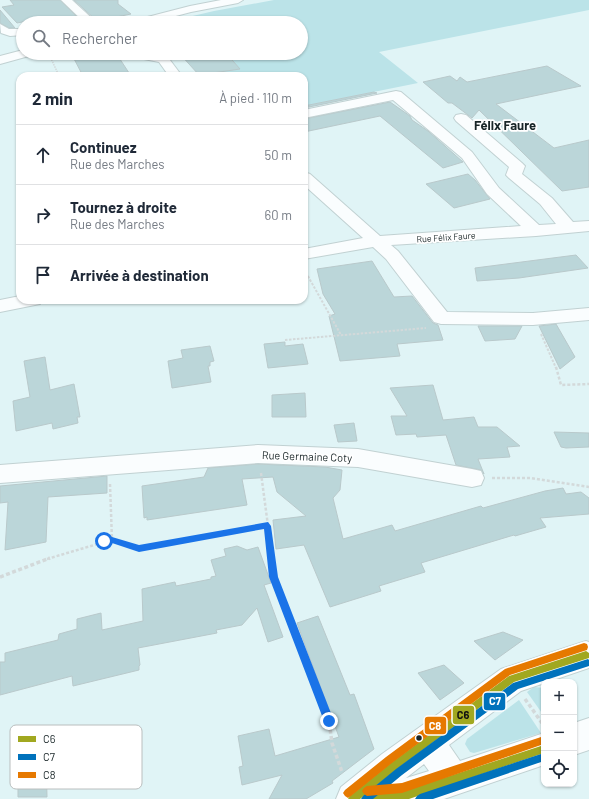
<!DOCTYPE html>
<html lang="fr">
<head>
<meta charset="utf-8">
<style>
  :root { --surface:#fff; --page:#f6f6f7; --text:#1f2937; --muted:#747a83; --line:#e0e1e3 }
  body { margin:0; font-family:Barlow,sans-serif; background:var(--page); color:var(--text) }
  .controls { position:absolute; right:12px; bottom:12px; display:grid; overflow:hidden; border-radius:8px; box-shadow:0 1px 3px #0004 }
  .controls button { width:36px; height:36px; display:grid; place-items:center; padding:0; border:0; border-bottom:1px solid var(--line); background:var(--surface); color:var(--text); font:20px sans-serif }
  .stop { position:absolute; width:12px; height:12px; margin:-9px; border:3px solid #1a73e8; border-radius:50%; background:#fff }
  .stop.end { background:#1a73e8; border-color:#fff; box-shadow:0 1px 4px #0008 }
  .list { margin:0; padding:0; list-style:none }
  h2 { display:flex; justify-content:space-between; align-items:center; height:52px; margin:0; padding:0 16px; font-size:17px }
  h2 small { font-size:13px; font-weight:400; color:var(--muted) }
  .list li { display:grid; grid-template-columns:26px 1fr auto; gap:12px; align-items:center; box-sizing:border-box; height:60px; padding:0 16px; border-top:1px solid var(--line) }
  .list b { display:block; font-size:15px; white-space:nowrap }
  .list p { margin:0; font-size:13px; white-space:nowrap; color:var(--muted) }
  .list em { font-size:13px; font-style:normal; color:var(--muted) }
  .icon { flex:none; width:22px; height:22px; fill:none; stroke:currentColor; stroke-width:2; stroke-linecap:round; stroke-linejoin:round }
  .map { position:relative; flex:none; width:589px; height:799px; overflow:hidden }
  .search { position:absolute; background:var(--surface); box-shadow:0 1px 3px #0004; left:16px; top:16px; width:292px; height:44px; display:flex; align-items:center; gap:10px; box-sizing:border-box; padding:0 14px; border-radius:22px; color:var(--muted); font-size:15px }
  .panel { position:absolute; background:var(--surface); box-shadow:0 1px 3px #0004; left:16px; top:72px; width:292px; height:232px; border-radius:12px }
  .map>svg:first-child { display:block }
  .green { fill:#bbe3e8 }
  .building { fill:#bbd6d9; stroke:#b9c9cb }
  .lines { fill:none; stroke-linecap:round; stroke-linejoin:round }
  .minor-casing { stroke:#c1d1d2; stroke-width:2 }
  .path-far3 { stroke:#d3d9da; stroke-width:1.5; stroke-dasharray:1.5 1; stroke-linecap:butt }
  .path-far2 { stroke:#d3d9da; stroke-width:2; stroke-dasharray:2.5 1.5; stroke-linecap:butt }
  .path-far1 { stroke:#d3d9da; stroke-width:2.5; stroke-dasharray:3 2; stroke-linecap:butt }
  .path { stroke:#d3d9da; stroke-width:3.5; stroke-dasharray:4 2.5; stroke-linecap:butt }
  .minor { fill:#fafdfe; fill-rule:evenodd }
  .bus-1-casing { stroke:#fff; stroke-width:3 }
  .bus-2-casing { stroke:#fff; stroke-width:3 }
  .bus-3-casing { stroke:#fff; stroke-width:3 }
  .bus-1 { fill:#a1a820; fill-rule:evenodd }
  .bus-2 { fill:#0072bc; fill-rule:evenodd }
  .bus-3 { fill:#e67900; fill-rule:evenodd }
  .route { fill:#1a73e8 }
  .bus-dot { fill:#192628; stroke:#fff; stroke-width:1.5 }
  .labels { text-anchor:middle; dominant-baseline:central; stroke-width:3.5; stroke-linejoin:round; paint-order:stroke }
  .far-street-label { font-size:9px; fill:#192628; stroke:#fff }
  .street-label { font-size:11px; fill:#192628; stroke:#fff }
  .far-district-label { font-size:13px; font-weight:bold; fill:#192628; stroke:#fff }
  .key { fill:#fff; stroke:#babebe; stroke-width:1 }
  .key-label { font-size:11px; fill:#192628 }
  .line-badge { stroke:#fff; stroke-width:1.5 }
  .badge-label { font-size:11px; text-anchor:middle; font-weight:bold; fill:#fff }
  .pale-badge-label { font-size:11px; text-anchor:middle; font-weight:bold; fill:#111 }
</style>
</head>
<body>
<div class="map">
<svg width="589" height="799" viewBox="0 0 589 799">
  <rect width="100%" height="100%" fill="#e0f4f6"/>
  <g class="green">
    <polygon points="274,0 589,0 589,10 379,52 418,83 304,106 304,76 221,76 198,53 301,53 301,23 169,23 167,22 214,11"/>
    <polygon points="534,687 544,688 544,716 527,692"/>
    <polygon points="519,700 541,733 474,753 470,752 465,744 467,739"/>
  </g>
  <g class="building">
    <polygon points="10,0 60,0 76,16 52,21 48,17 17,23 2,7 14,5"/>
    <polygon points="74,0 118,0 118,4 131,14 97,21"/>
    <polygon points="0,10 15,28 9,28 0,23"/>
    <polygon points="71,53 116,53 131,76 83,76"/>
    <polygon points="179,53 226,53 240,69 199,75"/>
    <polygon points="547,66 581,86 496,104 554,148 589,140 589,187 562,191 479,110 472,118 452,103 448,103 423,82 450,76 457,81 460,77 467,82"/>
    <polygon points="374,92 377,93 304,108 304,106"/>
    <polygon points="390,102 410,116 412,120 428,131 463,162 443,168 380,116 304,132 304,119"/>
    <polygon points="468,174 475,180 490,199 454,208 426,184"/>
    <polygon points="576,255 588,268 519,278 477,281 475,268"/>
    <polygon points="372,261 394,297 412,296 433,323 438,325 443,340 397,344 400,356 340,361 329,316 335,314 323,294 317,269"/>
    <polygon points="556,324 575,357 560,369 539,326"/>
    <polygon points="478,326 522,326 515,339 485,341"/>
    <polygon points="285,342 285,346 303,344 308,364 268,368 264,344"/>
    <polygon points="210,346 214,361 210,362 210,366 208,366 211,382 172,388 168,361 183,358 181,350"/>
    <polygon points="45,357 50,390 74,384 80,417 77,417 78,423 53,429 52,423 16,431 13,401 30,397 24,361"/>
    <polygon points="433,385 443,420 474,417 478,427 497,427 520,446 507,447 510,457 478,459 484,474 481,470 456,465 446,435 417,437 416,434 396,435 391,416 407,416 390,388"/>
    <polygon points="305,393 306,417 272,417 272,395"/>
    <polygon points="354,423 357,441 338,442 334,425"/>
    <polygon points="554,432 589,433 589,447 566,448 561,447"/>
    <polygon points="258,464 325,467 342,470 340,490 333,498 343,539 392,525 395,531 481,506 483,508 545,491 563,488 566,494 581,492 589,498 589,514 540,518 546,527 515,536 514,535 421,563 425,572 379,586 381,591 330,607 304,545 276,549 273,520 306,516 277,492 273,477 242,479 247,505 147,520 147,517 144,518 142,486 204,477 208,468"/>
    <polygon points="107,476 107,493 48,497 46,542 5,550 8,502 0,503 0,486"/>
    <polygon points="237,546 247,550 258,547 271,583 264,585 283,637 268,642 257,608 242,625 216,630 217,633 138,648 140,665 139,666 139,670 73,686 72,676 0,695 0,662 5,662 5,653 58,640 59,634 77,629 77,619 101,613 102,630 143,621 142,589 175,582 176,586 211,579 211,577 216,576 211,560 226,556 224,549"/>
    <polygon points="318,616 350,695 354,694 374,749 332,781 333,783 306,799 269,799 282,775 242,785 239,767 243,766 238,736 269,729 275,756 339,737 297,623"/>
    <polygon points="503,632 523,640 495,660 474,641"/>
    <polygon points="444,665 464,683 440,700 418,673"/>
    <polygon points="46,755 47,797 18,797 18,762"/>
  </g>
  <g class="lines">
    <defs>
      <g id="minor">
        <polygon points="61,0 72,0 97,23 85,23"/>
        <polygon points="221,0 243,0 238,3 191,12 149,23 130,23 132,21 190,6"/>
        <polygon points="0,24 9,29 23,29 23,35 10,36 1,33"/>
        <polygon points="23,50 23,53 31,53 29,56 0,64 0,56"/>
        <polygon points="127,53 151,53 167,56 182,76 169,76 159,62 129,56"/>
        <polygon points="396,91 401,92 472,152 499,188 539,225 556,224 540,204 509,178 506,175 509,167 456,121 454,118 456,115 461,114 466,115 522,163 525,166 522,174 552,198 573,222 589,221 589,231 536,236 391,245 398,251 447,312 533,313 589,308 589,320 533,325 441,324 434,322 386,259 373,247 304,259 304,249 363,238 304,185 304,172 310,174 380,236 521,226 487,194 462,158 393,100 304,118 304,110"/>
        <polygon points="20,296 20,300 43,300 40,304 0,312 0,300"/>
        <polygon points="258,445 358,449 472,469 481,471 484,478 481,485 472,487 358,467 258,463 0,483 0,465"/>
        <path d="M586 641 589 642V668L521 691 449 745 460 761 544 733V765L444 799H336L341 787 382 754 501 669ZM424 764 429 771 403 779 406 778Z"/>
        <polygon points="589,718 589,750 574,755 574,723"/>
      </g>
    </defs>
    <use href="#minor" class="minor-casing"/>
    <polyline class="path-far3" points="50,53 49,54 59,76"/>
    <g class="path-far2">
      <polyline points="304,269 341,335"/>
      <polyline points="541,334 556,368"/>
      <polyline points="285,340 426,328"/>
    </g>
    <g class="path-far1">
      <polyline points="556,367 561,385 589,384"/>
      <polyline points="261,473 268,526"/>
      <polyline points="492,478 530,478 589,487"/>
      <polyline points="110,484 112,540 139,549 268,526 272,559"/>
      <polyline points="47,559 111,540"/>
    </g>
    <g class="path">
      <polyline points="272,558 274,577 329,721 332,743 342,772"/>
      <polyline points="0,577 50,558"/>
      <polyline points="525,699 542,723"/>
    </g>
    <use href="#minor" class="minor"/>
    <defs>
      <g id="bus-1">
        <polygon points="586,651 589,653 589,658 514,682 397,769 360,799 348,799 350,796 391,763 509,676"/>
        <polygon points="544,745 544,753 409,799 363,799 365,796 368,794 404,791"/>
      </g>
      <g id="bus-2">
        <polygon points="588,659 589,660 589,666 518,689 402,775 373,799 361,799 363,796 396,769 513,683"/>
        <polygon points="544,753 544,761 433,799 415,799 417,796 420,794"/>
      </g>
      <g id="bus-3">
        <polygon points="584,643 587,644 588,647 587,650 510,675 392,763 351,796 348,798 345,796 343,793 345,790 386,757 505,669"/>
        <polygon points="541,737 544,738 544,744 541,745 402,793 367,796 364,794 362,791 364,788 367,786 402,783"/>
      </g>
    </defs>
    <use href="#bus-1" class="bus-1-casing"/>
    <use href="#bus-2" class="bus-2-casing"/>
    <use href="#bus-3" class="bus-3-casing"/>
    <use href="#bus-1" class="bus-1"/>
    <use href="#bus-2" class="bus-2"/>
    <use href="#bus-3" class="bus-3"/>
  </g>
  <polygon class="route" points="268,522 271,526 278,577 334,721 332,725 329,726 326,725 324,721 269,577 264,529 139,552 112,543 104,544 101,541 102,539 112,537 139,545"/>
  <circle class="bus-dot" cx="419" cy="738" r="3.5"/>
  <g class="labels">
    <g class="far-street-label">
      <text transform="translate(446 237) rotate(-4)">Rue Félix Faure</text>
    </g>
    <g class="street-label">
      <text transform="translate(307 456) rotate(2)">Rue Germaine Coty</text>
    </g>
    <g class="far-district-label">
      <text x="505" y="125">Félix Faure</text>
    </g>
  </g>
  <rect x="10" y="725" width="132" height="64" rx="6" class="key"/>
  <rect x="18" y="736" width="18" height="6" fill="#a1a820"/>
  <rect x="18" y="754" width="18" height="6" fill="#0072bc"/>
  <rect x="18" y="772" width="18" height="6" fill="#e67900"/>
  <g class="key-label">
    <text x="43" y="743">C6</text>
    <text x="43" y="761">C7</text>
    <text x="43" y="779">C8</text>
  </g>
  <g class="line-badge">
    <rect x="483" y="692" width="23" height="19" rx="4" fill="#0072bc"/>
    <rect x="452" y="705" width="23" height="20" rx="4" fill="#a1a820"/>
    <rect x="424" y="716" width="23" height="19" rx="4" fill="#e67900"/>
  </g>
  <g class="badge-label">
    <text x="495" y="705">C7</text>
    <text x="435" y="730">C8</text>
  </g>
  <g class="pale-badge-label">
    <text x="463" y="719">C6</text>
  </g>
</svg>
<div class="controls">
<button>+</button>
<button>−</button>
<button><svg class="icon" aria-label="locate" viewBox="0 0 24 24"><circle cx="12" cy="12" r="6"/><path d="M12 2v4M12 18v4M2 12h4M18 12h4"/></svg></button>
</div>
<div class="stop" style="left:104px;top:541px"></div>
<div class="stop end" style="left:329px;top:721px"></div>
<div class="search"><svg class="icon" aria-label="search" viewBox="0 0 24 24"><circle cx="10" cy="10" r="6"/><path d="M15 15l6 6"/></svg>Rechercher</div>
<section class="panel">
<h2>2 min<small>À pied · 110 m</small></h2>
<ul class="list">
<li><svg class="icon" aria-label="ahead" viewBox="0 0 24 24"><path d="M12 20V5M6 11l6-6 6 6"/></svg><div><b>Continuez</b><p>Rue des Marches</p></div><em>50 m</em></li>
<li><svg class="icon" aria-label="right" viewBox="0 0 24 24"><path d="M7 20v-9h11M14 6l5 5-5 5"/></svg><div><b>Tournez à droite</b><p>Rue des Marches</p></div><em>60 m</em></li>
<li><svg class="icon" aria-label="arrive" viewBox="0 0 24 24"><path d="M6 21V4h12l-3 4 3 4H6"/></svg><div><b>Arrivée à destination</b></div></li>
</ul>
</section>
</div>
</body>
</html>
